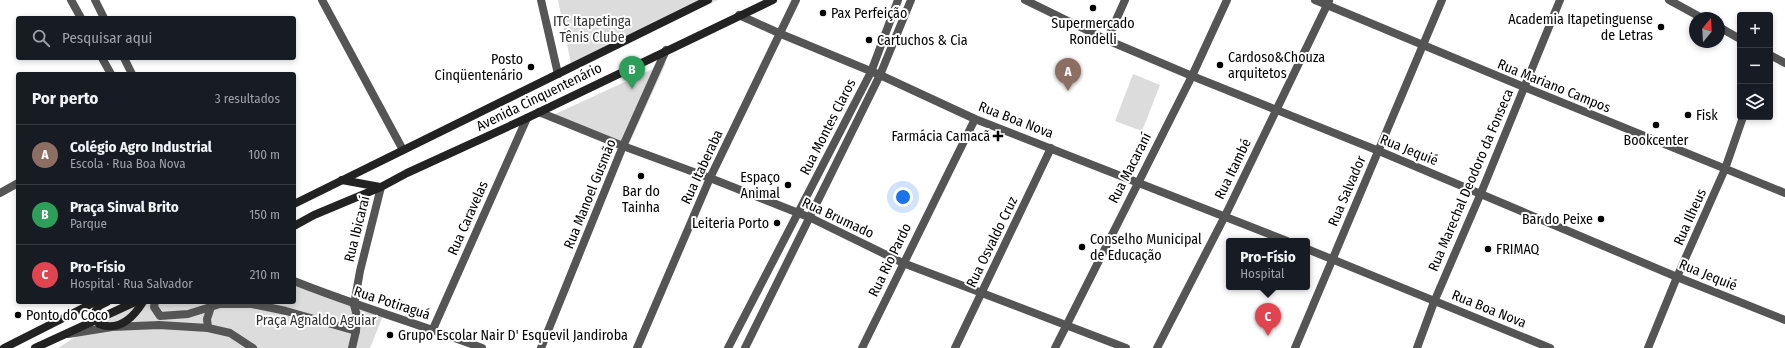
<!DOCTYPE html>
<html lang="pt">
<head>
<meta charset="utf-8">
<style>
  :root { --surface:#171b24; --page:#242831; --text:#f1f3f6; --muted:#9ea1a6; --line:#363941; --accent:#8c9099 }
  body { margin:0; font-family:"Fira Sans Condensed",sans-serif; background:var(--page); color:var(--text) }
  .controls { position:absolute; right:12px; top:12px; display:grid; overflow:hidden; border-radius:4px; box-shadow:0 2px 6px #0003 }
  .controls button { width:36px; height:36px; display:grid; place-items:center; padding:0; border:0; border-bottom:1px solid var(--line); background:var(--surface); color:var(--text); font:20px sans-serif }
  .compass { position:absolute; left:1689px; top:12px; width:36px; height:36px; border-radius:50%; background:var(--surface); box-shadow:0 2px 6px #0003; rotate:18deg }
  .you { position:absolute; left:903px; top:197px; width:14px; height:14px; margin:-10px; border:3px solid #fff; border-radius:50%; background:#1a73e8; box-shadow:0 0 0 6px #1a73e833 }
  .badge { display:grid; place-items:center; width:26px; height:26px; border-radius:50%; background:var(--accent); color:#fff; font-size:13px; font-weight:700 }
  .pin { position:absolute; translate:-50% -33px; filter:drop-shadow(0 1px 2px #0008) }
  .pin::after { content:''; position:absolute; top:21px; width:14px; height:12px; background:inherit; clip-path:polygon(0 0,100% 0,50% 100%) }
  .popup { position:absolute; left:1226px; top:238px; width:84px; height:52px; box-sizing:border-box; display:grid; place-content:center; border-radius:4px; background:var(--surface); filter:drop-shadow(0 1px 3px #0005); font-size:13px; white-space:nowrap; color:var(--muted) }
  .popup b { font-size:15px; color:var(--text) }
  .popup::after { content:''; position:absolute; left:50%; top:100%; margin-left:-8px; border:8px solid transparent; border-top-color:var(--surface) }
  .list { margin:0; padding:0; list-style:none }
  h2 { display:flex; justify-content:space-between; align-items:center; height:52px; margin:0; padding:0 16px; font-size:17px }
  h2 small { font-size:13px; font-weight:400; color:var(--muted) }
  .list li { display:grid; grid-template-columns:26px 1fr auto; gap:12px; align-items:center; box-sizing:border-box; height:60px; padding:0 16px; border-top:1px solid var(--line) }
  .list b { display:block; font-size:15px; white-space:nowrap }
  .list p { margin:0; font-size:13px; white-space:nowrap; color:var(--muted) }
  .list em { font-size:13px; font-style:normal; color:var(--muted) }
  .icon { flex:none; width:22px; height:22px; fill:none; stroke:currentColor; stroke-width:2; stroke-linecap:round; stroke-linejoin:round }
  .map { position:relative; flex:none; width:1785px; height:348px; overflow:hidden }
  .search { position:absolute; background:var(--surface); box-shadow:0 2px 6px #0003; left:16px; top:16px; width:280px; height:44px; display:flex; align-items:center; gap:10px; box-sizing:border-box; padding:0 14px; border-radius:4px; color:var(--muted); font-size:15px }
  .panel { position:absolute; background:var(--surface); box-shadow:0 2px 6px #0003; left:16px; top:72px; width:280px; height:232px; border-radius:4px }
  .map>svg:first-child { display:block }
  .green { fill:#dcdcdc }
  .lines { fill:none; stroke-linecap:round; stroke-linejoin:round }
  .minor { stroke:#555; stroke-width:8 }
  .secondary { stroke:#222; stroke-width:8 }
  .poi-dot { fill:#000; stroke:#fff; stroke-width:1.5 }
  .labels { text-anchor:middle; dominant-baseline:central; stroke-width:4; stroke-linejoin:round; paint-order:stroke }
  .poi-label { font-size:14px; fill:#000; stroke:#fff; text-anchor:start }
  .park-label { font-size:14px; fill:#333; stroke:#fff }
  .street-label { font-size:14px; fill:#000; stroke:#fff }
</style>
</head>
<body>
<div class="map">
<svg width="1785" height="348" viewBox="0 0 1785 348">
  <rect width="100%" height="100%" fill="#fff"/>
  <g class="green">
    <polygon points="558,0 718,0 572,69"/>
    <polygon points="666,63 629,144 553,115"/>
    <polygon points="1133,74 1160,85 1142,131 1115,121"/>
    <polygon points="294,281 383,316 370,348 58,348 119,309 135,302 294,302"/>
  </g>
  <g class="lines">
    <g class="minor">
      <polyline points="71,0 81,18"/>
      <polyline points="95,0 104,18"/>
      <polyline points="322,0 403,150"/>
      <polyline points="541,0 558,74"/>
      <polyline points="1025,0 1107,40 1192,76 1379,151 1677,277 1785,320"/>
      <polyline points="1315,0 1524,87 1785,193"/>
      <polyline points="1669,0 1702,18"/>
      <polyline points="739,15 781,34 880,75 975,119 1287,241"/>
      <polyline points="1719,27 1740,39"/>
      <polyline points="1107,40 1125,0"/>
      <polyline points="1770,55 1785,63"/>
      <polyline points="102,58 111,74"/>
      <polyline points="124,58 132,74"/>
      <polyline points="539,112 623,146 710,178 811,218 903,263 1126,348"/>
      <polyline points="0,193 18,183"/>
      <polyline points="1307,249 1550,348"/>
      <path d="M294 281C356 306 420 324 482 348"/>
      <polyline points="155,302 154,307 160,316 188,314 220,304 252,304 286,311 356,331"/>
      <polyline points="208,328 207,319 211,307"/>
      <polyline points="433,329 527,118"/>
      <polyline points="68,334 112,327 159,325 208,328 230,333 253,348"/>
      <polyline points="352,348 356,331 357,316 354,305 360,271 381,187"/>
      <polyline points="541,348 623,146 666,50"/>
      <polyline points="637,348 710,178 796,0"/>
      <polyline points="728,348 871,72 898,0"/>
      <polyline points="745,348 880,75 911,0"/>
      <polyline points="862,348 975,119"/>
      <polyline points="955,348 1051,148"/>
      <polyline points="1055,348 1192,76 1227,0"/>
      <polyline points="1157,348 1225,216 1329,1"/>
      <polyline points="1295,348 1442,0"/>
      <polyline points="1417,348 1434,302 1481,193 1560,0"/>
      <polyline points="1648,348 1677,277 1725,169 1743,117"/>
    </g>
    <g class="secondary">
      <polyline points="342,180 380,187"/>
      <polyline points="294,204 708,0"/>
      <polyline points="294,226 314,215 381,187 407,173 527,118 773,0"/>
      <path d="M107 302 99 306 95 312 99 324C119 332 133 318 143 302"/>
      <polyline points="4,348 95,302"/>
      <polyline points="35,348 135,302"/>
    </g>
  </g>
  <g class="poi-dot">
    <circle cx="1093" cy="8" r="4"/>
    <circle cx="823" cy="13" r="4"/>
    <circle cx="1661" cy="27" r="4"/>
    <circle cx="869" cy="40" r="4"/>
    <circle cx="1220" cy="65" r="4"/>
    <circle cx="531" cy="67" r="4"/>
    <circle cx="1688" cy="115" r="4"/>
    <circle cx="1656" cy="125" r="4"/>
    <path d="M996 130h4v4h4v4h-4v4h-4v-4h-4v-4h4z"/>
    <circle cx="641" cy="176" r="4"/>
    <circle cx="788" cy="185" r="4"/>
    <circle cx="1601" cy="219" r="4"/>
    <circle cx="777" cy="223" r="4"/>
    <circle cx="1082" cy="247" r="4"/>
    <circle cx="1488" cy="249" r="4"/>
    <circle cx="18" cy="315" r="4"/>
    <circle cx="390" cy="335" r="4"/>
  </g>
  <g class="labels">
    <g class="poi-label">
      <text x="831" y="13">Pax Perfeição</text>
      <text x="1653" y="19" text-anchor="end">Academia Itapetinguense<tspan x="1653" dy="16">de Letras</tspan></text>
      <text x="1093" y="23" text-anchor="middle">Supermercado<tspan x="1093" dy="16">Rondelli</tspan></text>
      <text x="877" y="40">Cartuchos &amp; Cia</text>
      <text x="1228" y="57">Cardoso&amp;Chouza<tspan x="1228" dy="16">arquitetos</tspan></text>
      <text x="523" y="59" text-anchor="end">Posto<tspan x="523" dy="16">Cinqüentenário</tspan></text>
      <text x="1696" y="115">Fisk</text>
      <text x="990" y="136" text-anchor="end">Farmácia Camacã</text>
      <text x="1656" y="140" text-anchor="middle">Bookcenter</text>
      <text x="780" y="177" text-anchor="end">Espaço<tspan x="780" dy="16">Animal</tspan></text>
      <text x="641" y="191" text-anchor="middle">Bar do<tspan x="641" dy="16">Tainha</tspan></text>
      <text x="1593" y="219" text-anchor="end">Bar do Peixe</text>
      <text x="769" y="223" text-anchor="end">Leiteria Porto</text>
      <text x="1090" y="239">Conselho Municipal<tspan x="1090" dy="16">de Educação</tspan></text>
      <text x="1496" y="249">FRIMAQ</text>
      <text x="26" y="315">Ponto do Coco</text>
      <text x="398" y="335">Grupo Escolar Nair D' Esquevil Jandiroba</text>
    </g>
    <g class="park-label">
      <text x="592" y="21">ITC Itapetinga<tspan x="592" dy="16">Tênis Clube</tspan></text>
      <text x="316" y="320">Praça Agnaldo Aguiar</text>
    </g>
    <g class="street-label">
      <text transform="translate(1554 86) rotate(22)">Rua Mariano Campos</text>
      <text transform="translate(539 97) rotate(-26)">Avenida Cinquentenário</text>
      <text transform="translate(1016 120) rotate(21)">Rua Boa Nova</text>
      <text transform="translate(828 127) rotate(-63)">Rua Montes Claros</text>
      <text transform="translate(1409 150) rotate(22)">Rua Jequié</text>
      <text transform="translate(702 167) rotate(-65)">Rua Itaberaba</text>
      <text transform="translate(1130 168) rotate(-63)">Rua Macaraní</text>
      <text transform="translate(1233 169) rotate(-64)">Rua Itambé</text>
      <text transform="translate(1471 180) rotate(-67)">Rua Marechal Deodoro da Fonseca</text>
      <text transform="translate(1347 191) rotate(-67)">Rua Salvador</text>
      <text transform="translate(590 194) rotate(-68)">Rua Manoel Gusmão</text>
      <text transform="translate(1690 217) rotate(-66)">Rua Ilheus</text>
      <text transform="translate(468 218) rotate(-66)">Rua Caravelas</text>
      <text transform="translate(838 218) rotate(25)">Rua Brumado</text>
      <text transform="translate(357 229) rotate(-76)">Rua Ibicaraí</text>
      <text transform="translate(992 242) rotate(-64)">Rua Osvaldo Cruz</text>
      <text transform="translate(890 260) rotate(-64)">Rua Rio Pardo</text>
      <text transform="translate(1708 275) rotate(22)">Rua Jequié</text>
      <text transform="translate(392 303) rotate(18)">Rua Potiraguá</text>
      <text transform="translate(1489 309) rotate(22)">Rua Boa Nova</text>
    </g>
  </g>
</svg>
<div class="controls">
<button>+</button>
<button>−</button>
<button><svg class="icon" aria-label="layers" viewBox="0 0 24 24"><path d="M12 4l9 5-9 5-9-5zM3 14l9 5 9-5"/></svg></button>
</div>
<svg class="compass" viewBox="-18 -18 36 36"><path d="M0-13l5 13h-10z" fill="#e53935"/><path d="M0 13l5-13h-10z" fill="#9ea1a6"/></svg>
<div class="you"></div>
<div class="pin badge" style="left:1068px;top:91px;background:#8d6e63">A</div>
<div class="pin badge" style="left:632px;top:89px;background:#2e9e5b">B</div>
<div class="pin badge" style="left:1268px;top:336px;background:#e0444e">C</div>
<div class="popup"><b>Pro-Físio</b>Hospital</div>
<div class="search"><svg class="icon" aria-label="search" viewBox="0 0 24 24"><circle cx="10" cy="10" r="6"/><path d="M15 15l6 6"/></svg>Pesquisar aqui</div>
<section class="panel">
<h2>Por perto<small>3 resultados</small></h2>
<ul class="list">
<li><span class="badge" style="background:#8d6e63">A</span><div><b>Colégio Agro Industrial</b><p>Escola · Rua Boa Nova</p></div><em>100 m</em></li>
<li><span class="badge" style="background:#2e9e5b">B</span><div><b>Praça Sinval Brito</b><p>Parque</p></div><em>150 m</em></li>
<li><span class="badge" style="background:#e0444e">C</span><div><b>Pro-Físio</b><p>Hospital · Rua Salvador</p></div><em>210 m</em></li>
</ul>
</section>
</div>
</body>
</html>
